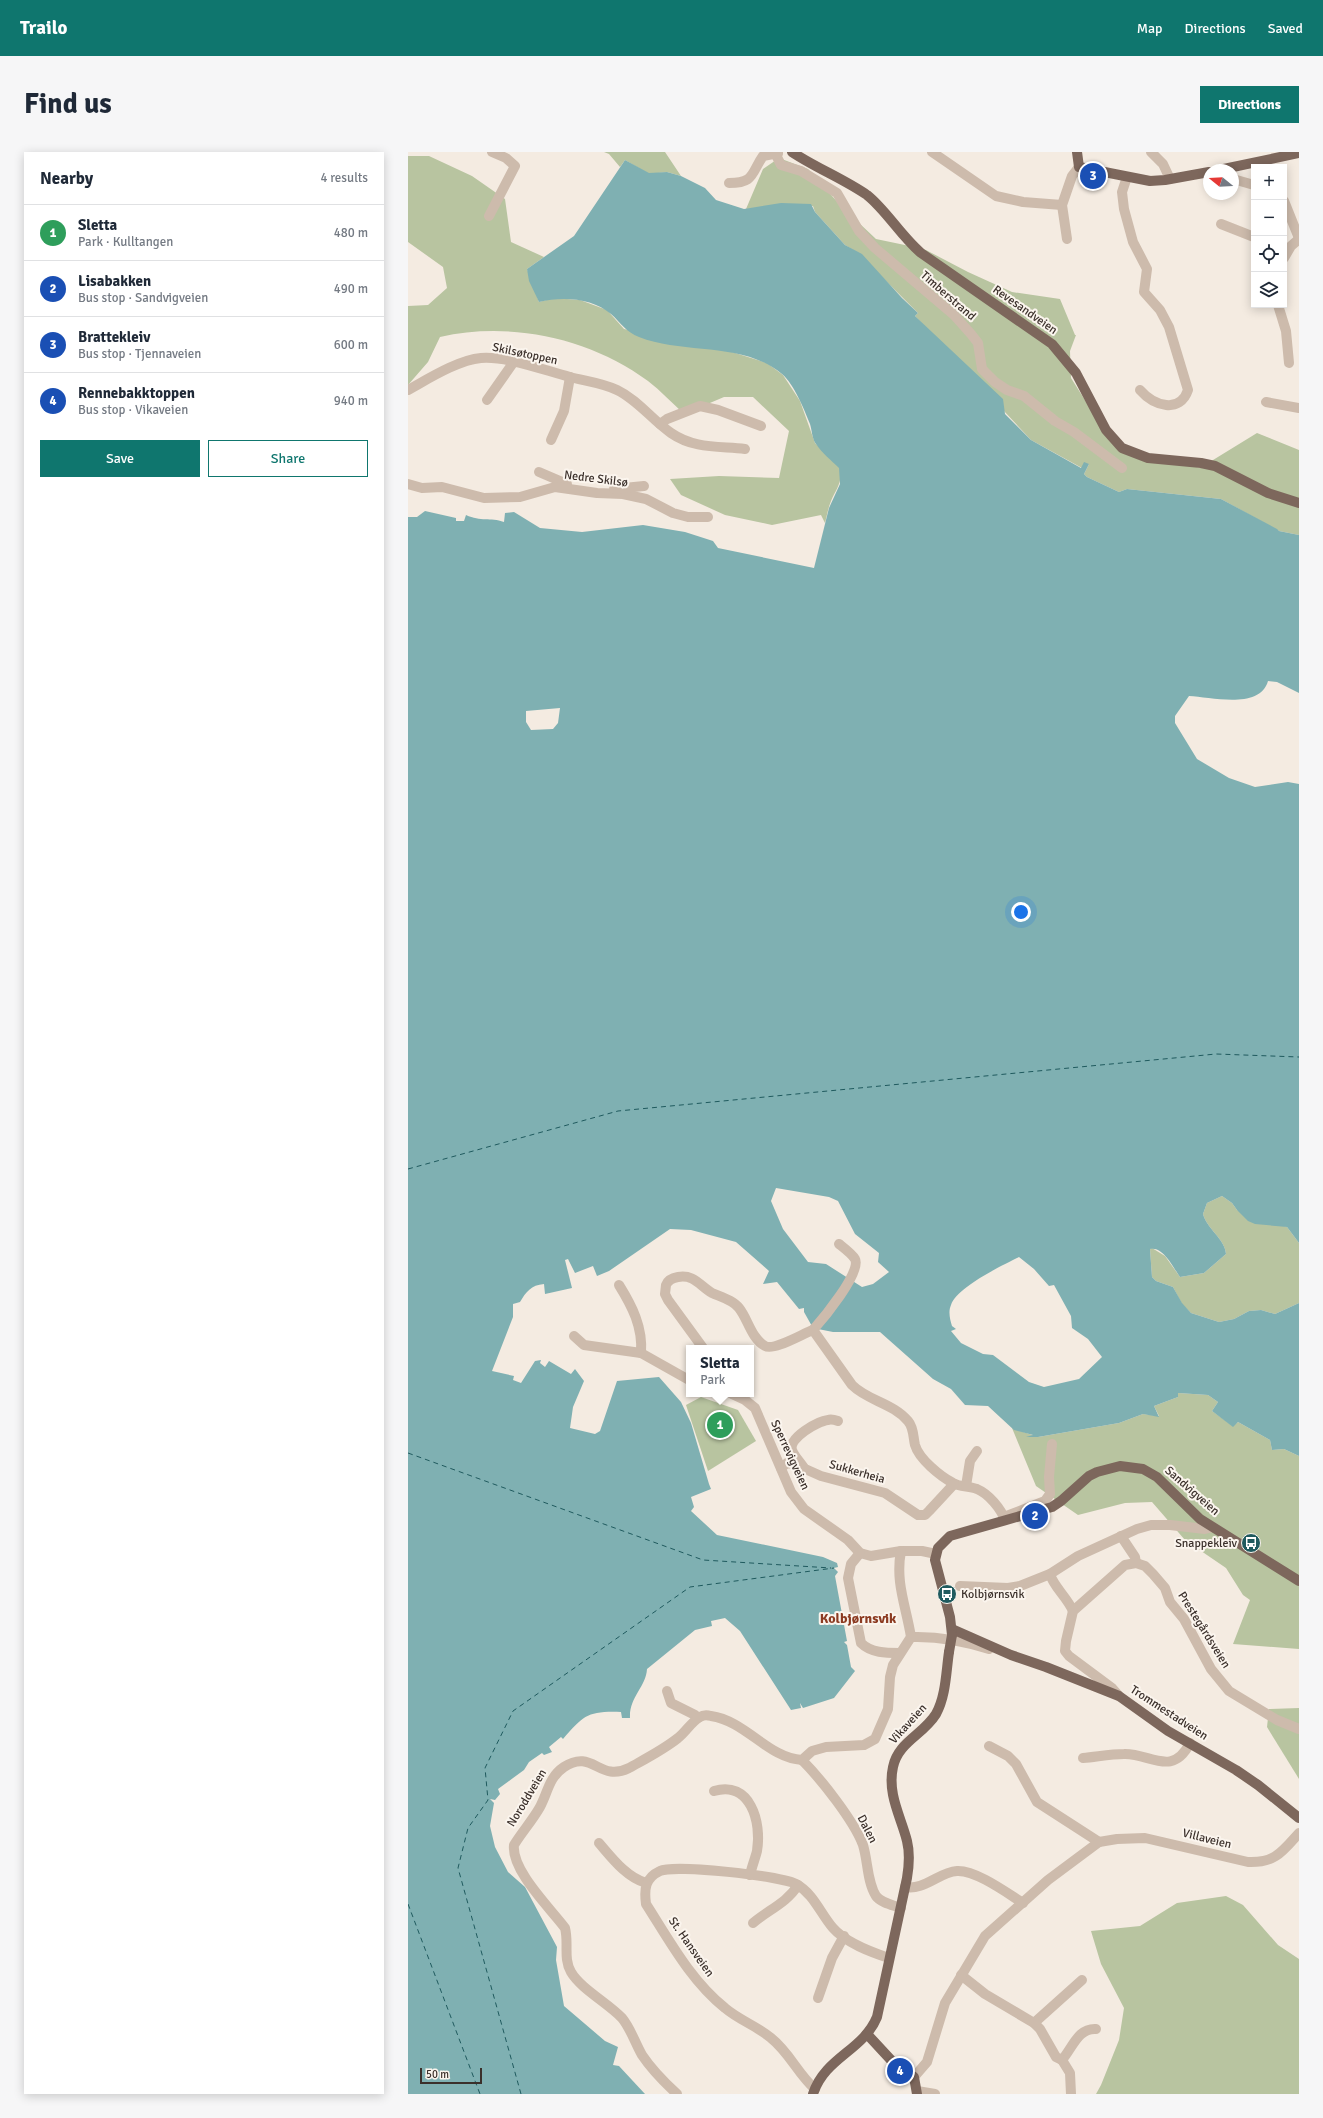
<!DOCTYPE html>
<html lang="en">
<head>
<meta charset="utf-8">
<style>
  :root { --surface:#fff; --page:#f6f6f7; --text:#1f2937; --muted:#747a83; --line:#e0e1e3; --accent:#0f766e }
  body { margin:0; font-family:Signika,sans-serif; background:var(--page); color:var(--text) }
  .controls { position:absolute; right:12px; top:12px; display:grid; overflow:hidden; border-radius:0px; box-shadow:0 2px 10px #0003 }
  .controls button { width:36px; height:36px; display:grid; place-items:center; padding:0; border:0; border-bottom:1px solid var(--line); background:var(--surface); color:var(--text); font:20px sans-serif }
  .compass { position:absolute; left:795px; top:12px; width:36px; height:36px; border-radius:50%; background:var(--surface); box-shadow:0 2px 10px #0003; rotate:288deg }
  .scale { position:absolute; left:12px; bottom:10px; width:62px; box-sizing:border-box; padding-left:4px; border:2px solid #3b302b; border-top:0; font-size:11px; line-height:14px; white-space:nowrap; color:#3b302b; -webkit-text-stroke:3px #fbf5ee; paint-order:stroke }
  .you { position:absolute; left:613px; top:760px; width:14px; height:14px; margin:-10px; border:3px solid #fff; border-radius:50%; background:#1a73e8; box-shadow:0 0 0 6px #1a73e833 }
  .badge { display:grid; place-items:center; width:26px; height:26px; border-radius:50%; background:var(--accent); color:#fff; font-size:13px; font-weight:700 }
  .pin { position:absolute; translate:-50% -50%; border:2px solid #fff; box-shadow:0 1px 4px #0006 }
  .popup { position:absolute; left:278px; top:1193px; width:68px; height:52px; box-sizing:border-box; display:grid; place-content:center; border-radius:0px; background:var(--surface); filter:drop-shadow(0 1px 3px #0005); font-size:13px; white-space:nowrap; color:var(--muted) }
  .popup b { font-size:15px; color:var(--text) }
  .popup::after { content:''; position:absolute; left:50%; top:100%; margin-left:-8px; border:8px solid transparent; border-top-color:var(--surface) }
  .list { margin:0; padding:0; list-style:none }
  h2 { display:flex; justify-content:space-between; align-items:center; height:52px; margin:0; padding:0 16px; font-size:17px }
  h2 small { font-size:13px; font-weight:400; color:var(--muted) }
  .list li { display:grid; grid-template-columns:26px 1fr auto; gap:12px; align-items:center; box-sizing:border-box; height:56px; padding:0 16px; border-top:1px solid var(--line) }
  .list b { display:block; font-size:15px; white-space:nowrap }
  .list p { margin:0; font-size:13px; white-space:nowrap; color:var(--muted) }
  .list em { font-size:13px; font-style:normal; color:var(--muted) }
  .actions { display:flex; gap:8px; padding:12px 16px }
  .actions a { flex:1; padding:9px 0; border:1px solid var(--accent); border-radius:0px; text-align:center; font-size:14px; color:var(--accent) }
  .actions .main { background:var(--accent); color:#fff }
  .icon { flex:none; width:22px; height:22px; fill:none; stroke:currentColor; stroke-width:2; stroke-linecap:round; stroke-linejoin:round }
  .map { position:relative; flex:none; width:891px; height:1942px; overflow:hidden; border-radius:0px }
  header { display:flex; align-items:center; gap:24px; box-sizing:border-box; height:56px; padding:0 20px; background:var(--accent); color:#fff }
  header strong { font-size:19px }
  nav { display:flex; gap:22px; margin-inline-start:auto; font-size:14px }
  .intro { display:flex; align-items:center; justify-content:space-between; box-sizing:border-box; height:96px; padding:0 24px }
  h1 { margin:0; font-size:28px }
  .button { padding:10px 18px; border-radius:0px; background:var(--accent); color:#fff; font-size:14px; font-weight:700 }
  main { display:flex; gap:24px; padding:0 24px }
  aside { flex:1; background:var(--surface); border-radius:0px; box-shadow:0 2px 10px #0003 }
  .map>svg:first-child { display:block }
  .green { fill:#b8c4a0 }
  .water { fill:#7fb0b2; fill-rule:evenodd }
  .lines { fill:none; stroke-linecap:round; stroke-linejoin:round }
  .ferry { stroke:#1f5a5e; stroke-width:1; stroke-dasharray:5 4; stroke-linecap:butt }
  .minor { stroke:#cdbbac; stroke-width:10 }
  .major { stroke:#7d675c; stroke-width:10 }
  .major-bridge { stroke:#7d675c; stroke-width:10 }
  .labels { text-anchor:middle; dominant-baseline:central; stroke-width:4; stroke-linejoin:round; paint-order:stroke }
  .street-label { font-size:12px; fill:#3b302b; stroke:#fbf5ee }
  .poi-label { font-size:12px; fill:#3b302b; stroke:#fbf5ee; text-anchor:end }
  .quarter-label { font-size:14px; font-weight:bold; fill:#8c3b22; stroke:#fbf5ee }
</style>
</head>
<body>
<header>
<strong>Trailo</strong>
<nav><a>Map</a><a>Directions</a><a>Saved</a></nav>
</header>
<div class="intro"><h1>Find us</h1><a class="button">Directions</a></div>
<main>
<aside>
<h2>Nearby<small>4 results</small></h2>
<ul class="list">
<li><span class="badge" style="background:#2e9e5b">1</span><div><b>Sletta</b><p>Park · Kulltangen</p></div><em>480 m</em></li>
<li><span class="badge" style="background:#1a4fb4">2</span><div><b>Lisabakken</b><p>Bus stop · Sandvigveien</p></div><em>490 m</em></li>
<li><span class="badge" style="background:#1a4fb4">3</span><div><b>Brattekleiv</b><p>Bus stop · Tjennaveien</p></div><em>600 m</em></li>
<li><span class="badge" style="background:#1a4fb4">4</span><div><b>Rennebakktoppen</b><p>Bus stop · Vikaveien</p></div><em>940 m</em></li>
</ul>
<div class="actions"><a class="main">Save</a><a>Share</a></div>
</aside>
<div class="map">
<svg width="891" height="1942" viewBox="0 0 891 1942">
  <rect width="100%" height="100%" fill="#f4ebe1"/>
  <g class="green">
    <polygon points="196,0 257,0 273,24 259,20 241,22 217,8 212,15 201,2"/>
    <path d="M0 4H21L64 24 97 47 103 90 136 105 119 117 131 150 146 146 172 148 199 158 216 177 324 200 359 211 375 223 392 249 407 291 431 315C436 329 428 337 423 349 420 356 419 364 417 371L413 363 364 373 317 363 273 343 262 327 311 324 371 326 381 279 345 245H316L276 262C264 251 253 239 240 229 182 186 102 169 32 185L20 210 0 233V154L20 153 39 136 35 115 0 90Z"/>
    <polygon points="371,6 400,17 433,54 468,87 516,97 560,120 604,140 652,147 667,183 668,183 662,199 663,226 704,291 792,316 849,281 891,298 891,383 871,379 813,347 719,337 711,340 679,325 676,322 681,312 674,316 623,288 507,164 510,161 450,101 437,93 407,60 405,54 338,57 355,17"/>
    <path d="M814 1044 824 1051 829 1058 879 1075 891 1091V1151L867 1162 853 1158 841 1159 826 1167 811 1170 783 1161 774 1152 765 1135 748 1129 744 1125 742 1097 744 1096 757 1104 772 1125 796 1121 818 1102C817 1087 799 1077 795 1062L799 1051Z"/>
    <polygon points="770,1241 800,1243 810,1250 804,1259 825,1274 830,1270 862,1288 864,1298 876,1297 891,1304 891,1497 825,1492 842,1448 835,1443 818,1416 777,1388 744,1350 717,1351 670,1363 628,1334 604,1276 630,1285 711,1271 735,1262 751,1264 746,1254 770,1245"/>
    <polygon points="293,1245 330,1258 348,1289 300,1319 278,1253"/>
    <polygon points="891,1556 891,1627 859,1575 861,1557"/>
    <polygon points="818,1744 835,1753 870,1793 891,1807 891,1942 688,1942 693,1933 711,1888 716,1856 693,1812 683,1779 732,1774 769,1751"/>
  </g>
  <path class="water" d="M217 8 241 21 259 20 273 24 297 36 308 48 336 57 373 51 403 52 407 60 437 93 454 102 494 146 510 161 507 164 595 247 597 262 623 288 673 316 676 310 681 312 676 322 679 325 711 340 719 337 813 347 869 377 871 379 891 383V541L869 530 860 529C852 558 803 545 781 544L767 564V571L789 607 821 626 847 635 880 630 891 632V1091L879 1075 847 1072 840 1069 829 1058 824 1051 814 1044 799 1051 795 1062C799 1077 817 1087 818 1102L796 1121 772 1125C765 1115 755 1094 742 1097L744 1125 748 1129 765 1135 774 1151 783 1161 811 1170 826 1167 841 1159 853 1158 867 1162 891 1151V1304L876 1297 864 1298 862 1288 830 1270 825 1275 804 1259 810 1250 800 1243 770 1241V1245L746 1254 751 1265 735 1262 711 1271 630 1285H618L625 1283 606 1278 580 1254 557 1253 543 1237 525 1227 472 1180H425L405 1176 396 1160V1156L391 1157 369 1130 355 1132 361 1119 328 1090 283 1078 262 1077 201 1119 189 1124 185 1114 167 1121 160 1107 157 1108 164 1136 137 1142 136 1132C123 1133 118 1140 112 1150L105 1152V1165L84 1219 106 1224 105 1228 113 1231 127 1209 133 1208 132 1211 137 1215 141 1209 163 1222 167 1217 176 1229 165 1255 162 1276 187 1282 192 1279 209 1229 251 1225 273 1250 283 1271 301 1332 303 1337 283 1345 286 1355 283 1359 309 1383 415 1405 429 1411 430 1415 426 1416 430 1420 427 1424 439 1489 436 1490 439 1493 443 1515 447 1519 426 1546 395 1556 392 1551 393 1556 383 1558 332 1479 317 1466 303 1469 304 1474 287 1478 239 1517C238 1535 221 1545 222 1566H214L213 1560C180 1559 176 1563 155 1587L153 1585 141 1595 144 1600 136 1603 134 1601 121 1610 116 1618 90 1637 92 1642 87 1648 82 1647 86 1651 82 1674 87 1695 100 1720 117 1735 149 1795 148 1808 156 1854 197 1889 210 1895 205 1913 211 1914 237 1942H0V365H9L17 359 48 366V369H56L58 363C73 370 82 365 96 370L97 361 106 360 132 376 174 380 235 373 277 380 305 389 310 396 406 416 421 356 432 332 431 316C423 308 414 301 408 292 404 287 404 278 402 272 396 257 386 232 374 222 334 189 277 203 231 185 218 180 213 171 203 162 185 146 154 144 131 150L121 129 119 117 166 84ZM152 556 150 571 145 577 123 578 118 570V559ZM368 1036 421 1045 430 1049 447 1082 471 1101 470 1110 481 1120 465 1132 454 1135 418 1112 400 1110 375 1077 363 1049ZM611 1105 626 1117 641 1134 646 1133 663 1164 664 1176 680 1187 694 1205 671 1227 636 1235 621 1230 585 1203 575 1202 553 1191 543 1179 548 1177 544 1174C542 1167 540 1160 543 1153 549 1135 595 1113 611 1105Z"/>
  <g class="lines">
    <g class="ferry">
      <polyline points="0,1017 210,959 808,902 891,905"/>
      <polyline points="0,1301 295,1408 423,1416"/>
      <polyline points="0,1752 72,1942"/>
      <polyline points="113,1942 50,1716 60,1676 80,1648 77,1616 105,1559 282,1435 426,1416"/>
    </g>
    <g class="minor">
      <polyline points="370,0 369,5 373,13 393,19 429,41 451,79 467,96 546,163 563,182 570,191 574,217 587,230 599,238 616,244 647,269 666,280 714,316"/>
      <polyline points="524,0 588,44 615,50 654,53"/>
      <polyline points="743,0 755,12 762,27"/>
      <path d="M719 25 714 40 716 57 725 90 739 117 736 140 752 158 761 175 780 238C772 262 746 254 732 238"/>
      <polyline points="825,27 846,33"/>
      <path d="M321 31C347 31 343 21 355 4L370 1"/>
      <polyline points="876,49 891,86"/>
      <polyline points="81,64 107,14 98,6 84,0"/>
      <polyline points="813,72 846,85"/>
      <polyline points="659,87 654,53 664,24 671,15"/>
      <polyline points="876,106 883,94 891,87"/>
      <polyline points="870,153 878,179 881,211"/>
      <path d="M0 238C20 227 50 208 73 206 99 204 135 218 162 225 177 229 195 231 209 238 230 248 244 268 263 281 286 297 311 294 337 297"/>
      <polyline points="79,248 105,211"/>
      <polyline points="858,250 891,256"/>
      <polyline points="252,272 259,267 292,254 310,258 353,274"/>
      <polyline points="143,288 156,259 162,225"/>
      <polyline points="131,320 159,332"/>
      <polyline points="0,332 14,336 34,335 76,346 112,345 147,335 189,341 215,342 238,347 265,361 280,365 300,365"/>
      <polyline points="206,337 236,334"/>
      <path d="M211 1133C224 1154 235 1175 233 1201"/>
      <path d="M405 1178C414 1168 454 1120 447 1107 444 1102 436 1096 431 1092"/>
      <polyline points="166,1184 176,1193 233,1201 281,1228"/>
      <path d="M295 1196 260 1148 257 1142 258 1133C260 1128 264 1126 270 1125 286 1122 292 1134 304 1141 313 1145 325 1148 331 1156 340 1167 343 1186 357 1194 366 1199 394 1182 405 1178L444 1233C460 1249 485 1251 500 1269 506 1276 505 1285 507 1293 511 1307 532 1324 545 1331 552 1335 561 1334 569 1337 581 1342 593 1357 597 1368"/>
      <polyline points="324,1242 337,1248 347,1256 383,1340 396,1357 440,1388 452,1401 463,1404 493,1399 514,1399 528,1402"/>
      <polyline points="373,1316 379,1311 386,1312 413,1324 477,1341 510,1363 517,1363 521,1359 546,1332"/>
      <path d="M396 1316C393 1311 386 1304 384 1298 380 1286 410 1269 420 1268 423 1267 427 1268 430 1269"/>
      <polyline points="558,1334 562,1309 569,1299"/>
      <polyline points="596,1365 637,1349 642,1342 641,1325 644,1292"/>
      <polyline points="713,1384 727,1405 728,1411"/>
      <path d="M452 1401 443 1412 440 1426 453 1491C463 1501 478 1501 492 1501"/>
      <path d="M642 1422C645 1434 659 1445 665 1459"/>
      <polyline points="552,1434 600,1436 612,1434 642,1422 670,1404 729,1377 743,1373 762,1373 797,1377 805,1375"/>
      <path d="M503 1485C530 1484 556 1489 581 1497"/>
      <polyline points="259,1539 263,1551 287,1563 290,1566"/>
      <polyline points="711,1544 704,1536 661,1504 657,1499 658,1489 665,1459 717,1413 728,1411 737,1414 745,1422 757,1436 762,1450 776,1467 803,1517 821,1539 869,1568 891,1577"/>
      <polyline points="581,1594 600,1604 608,1612 629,1650 691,1690"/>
      <path d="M675 1606C688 1605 702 1602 716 1602 742 1601 764 1626 782 1591"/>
      <path d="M394 1608C413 1627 446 1669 455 1693 460 1709 459 1730 468 1744 473 1751 485 1753 493 1756"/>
      <path d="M306 1639C342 1628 354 1670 349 1699 347 1707 344 1714 342 1723"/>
      <path d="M191 1691C204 1706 218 1725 238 1731"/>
      <path d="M497 1735C516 1739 531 1720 549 1719 568 1718 599 1741 615 1751"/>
      <path d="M345 1771C360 1758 379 1751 390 1733"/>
      <path d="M553 1823 577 1842 626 1871 632 1877 648 1905 654 1908C665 1895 670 1876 688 1877"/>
      <polyline points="410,1846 424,1806 436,1784"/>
      <polyline points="626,1871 674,1828"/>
      <polyline points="654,1908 662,1921 663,1942"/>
      <path d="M506 1925 519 1910 537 1851 577 1784 640 1728 691 1690 709 1687 737 1686 840 1710C867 1711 874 1700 891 1681"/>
      <path d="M407 1937C390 1922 381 1900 363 1886 349 1874 331 1868 317 1856 283 1829 261 1788 238 1752 236 1737 237 1726 252 1719 266 1712 373 1724 388 1732 406 1742 412 1761 425 1776 438 1791 463 1800 481 1806"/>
      <polyline points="509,1939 527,1942"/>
      <path d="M269 1942C256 1930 244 1918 234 1903 227 1891 223 1877 214 1866 200 1851 173 1837 163 1820 155 1806 161 1791 157 1776 142 1756 103 1718 106 1693 114 1680 124 1669 132 1655 140 1640 141 1625 156 1615 185 1596 191 1631 221 1616 237 1607 255 1598 270 1586 278 1580 283 1570 292 1565 295 1563 299 1563 303 1564 338 1569 360 1606 394 1608L404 1599 418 1595 456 1593 467 1587 480 1557 482 1525 485 1513 503 1485C498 1454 487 1430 493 1399"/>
    </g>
    <g class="major">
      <path d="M384 0C408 16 436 27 459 43 478 58 493 84 513 101L644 192 668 221 698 278 714 296 740 306 793 311 807 314 860 341 891 351"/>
      <polyline points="669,0 671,15 742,29 757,28 801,20"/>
      <polyline points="811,18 891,1"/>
      <polyline points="544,1477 603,1503 638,1515 711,1544 760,1579 828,1618 850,1633 891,1666"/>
      <polyline points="544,1483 542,1465 527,1408 530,1396 542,1384 644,1355 653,1349 681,1324 689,1320 712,1314 735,1317 749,1325 792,1367 891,1429"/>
      <polyline points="459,1882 483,1908 506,1925 509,1942"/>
      <path d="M405 1942C417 1905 455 1899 469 1865L499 1726C501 1714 502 1701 499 1689 493 1665 479 1642 485 1615 490 1590 515 1583 528 1562 538 1544 538 1520 541 1500"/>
    </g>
    <polyline class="major-bridge" points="541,1500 544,1483"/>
  </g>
  <defs>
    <symbol id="bus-disc" viewBox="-11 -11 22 22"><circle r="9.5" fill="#1f5a5e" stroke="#fbf5ee"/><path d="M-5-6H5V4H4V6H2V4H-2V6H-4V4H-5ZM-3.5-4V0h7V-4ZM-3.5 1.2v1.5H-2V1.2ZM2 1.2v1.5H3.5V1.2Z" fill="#fff"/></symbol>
  </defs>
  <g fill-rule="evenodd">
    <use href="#bus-disc" x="832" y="1380" width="22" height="22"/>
    <use href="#bus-disc" x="528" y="1431" width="22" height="22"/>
  </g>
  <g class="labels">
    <g class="street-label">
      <text transform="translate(540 144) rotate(41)">Timberstrand</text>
      <text transform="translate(617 158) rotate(35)">Revesandveien</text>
      <text transform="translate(117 202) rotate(12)">Skilsøtoppen</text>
      <text transform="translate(188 327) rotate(7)">Nedre Skilsø</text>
      <text transform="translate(382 1303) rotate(65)">Sperrevigveien</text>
      <text transform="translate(449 1320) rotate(16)">Sukkerheia</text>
      <text transform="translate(784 1339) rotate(41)">Sandvigveien</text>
      <text transform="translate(796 1478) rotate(58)">Prestegårdsveien</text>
      <text transform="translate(761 1561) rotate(33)">Trommestadveien</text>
      <text transform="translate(500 1572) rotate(-48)">Vikaveien</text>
      <text transform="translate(119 1646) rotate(-59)">Noroddveien</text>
      <text transform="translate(459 1677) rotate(63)">Dalen</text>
      <text transform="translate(799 1687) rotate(14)">Villaveien</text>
      <text transform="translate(283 1795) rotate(55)">St. Hansveien</text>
    </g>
    <g class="poi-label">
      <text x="829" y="1391">Snappekleiv</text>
      <text x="553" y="1442" text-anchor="start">Kolbjørnsvik</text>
    </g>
    <g class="quarter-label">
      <text x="450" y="1466">Kolbjørnsvik</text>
    </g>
  </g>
</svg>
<div class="controls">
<button>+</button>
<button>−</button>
<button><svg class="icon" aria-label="locate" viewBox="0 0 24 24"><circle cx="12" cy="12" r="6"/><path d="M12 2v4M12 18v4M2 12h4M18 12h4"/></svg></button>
<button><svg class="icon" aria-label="layers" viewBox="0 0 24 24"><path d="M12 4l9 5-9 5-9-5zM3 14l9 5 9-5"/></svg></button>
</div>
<svg class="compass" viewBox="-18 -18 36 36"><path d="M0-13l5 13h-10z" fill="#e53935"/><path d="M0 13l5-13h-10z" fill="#747a83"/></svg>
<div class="scale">50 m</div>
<div class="you"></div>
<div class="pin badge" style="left:312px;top:1273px;background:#2e9e5b">1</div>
<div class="popup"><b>Sletta</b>Park</div>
<div class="pin badge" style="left:627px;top:1364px;background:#1a4fb4">2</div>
<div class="pin badge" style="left:685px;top:24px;background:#1a4fb4">3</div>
<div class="pin badge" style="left:492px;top:1919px;background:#1a4fb4">4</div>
</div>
</main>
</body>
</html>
